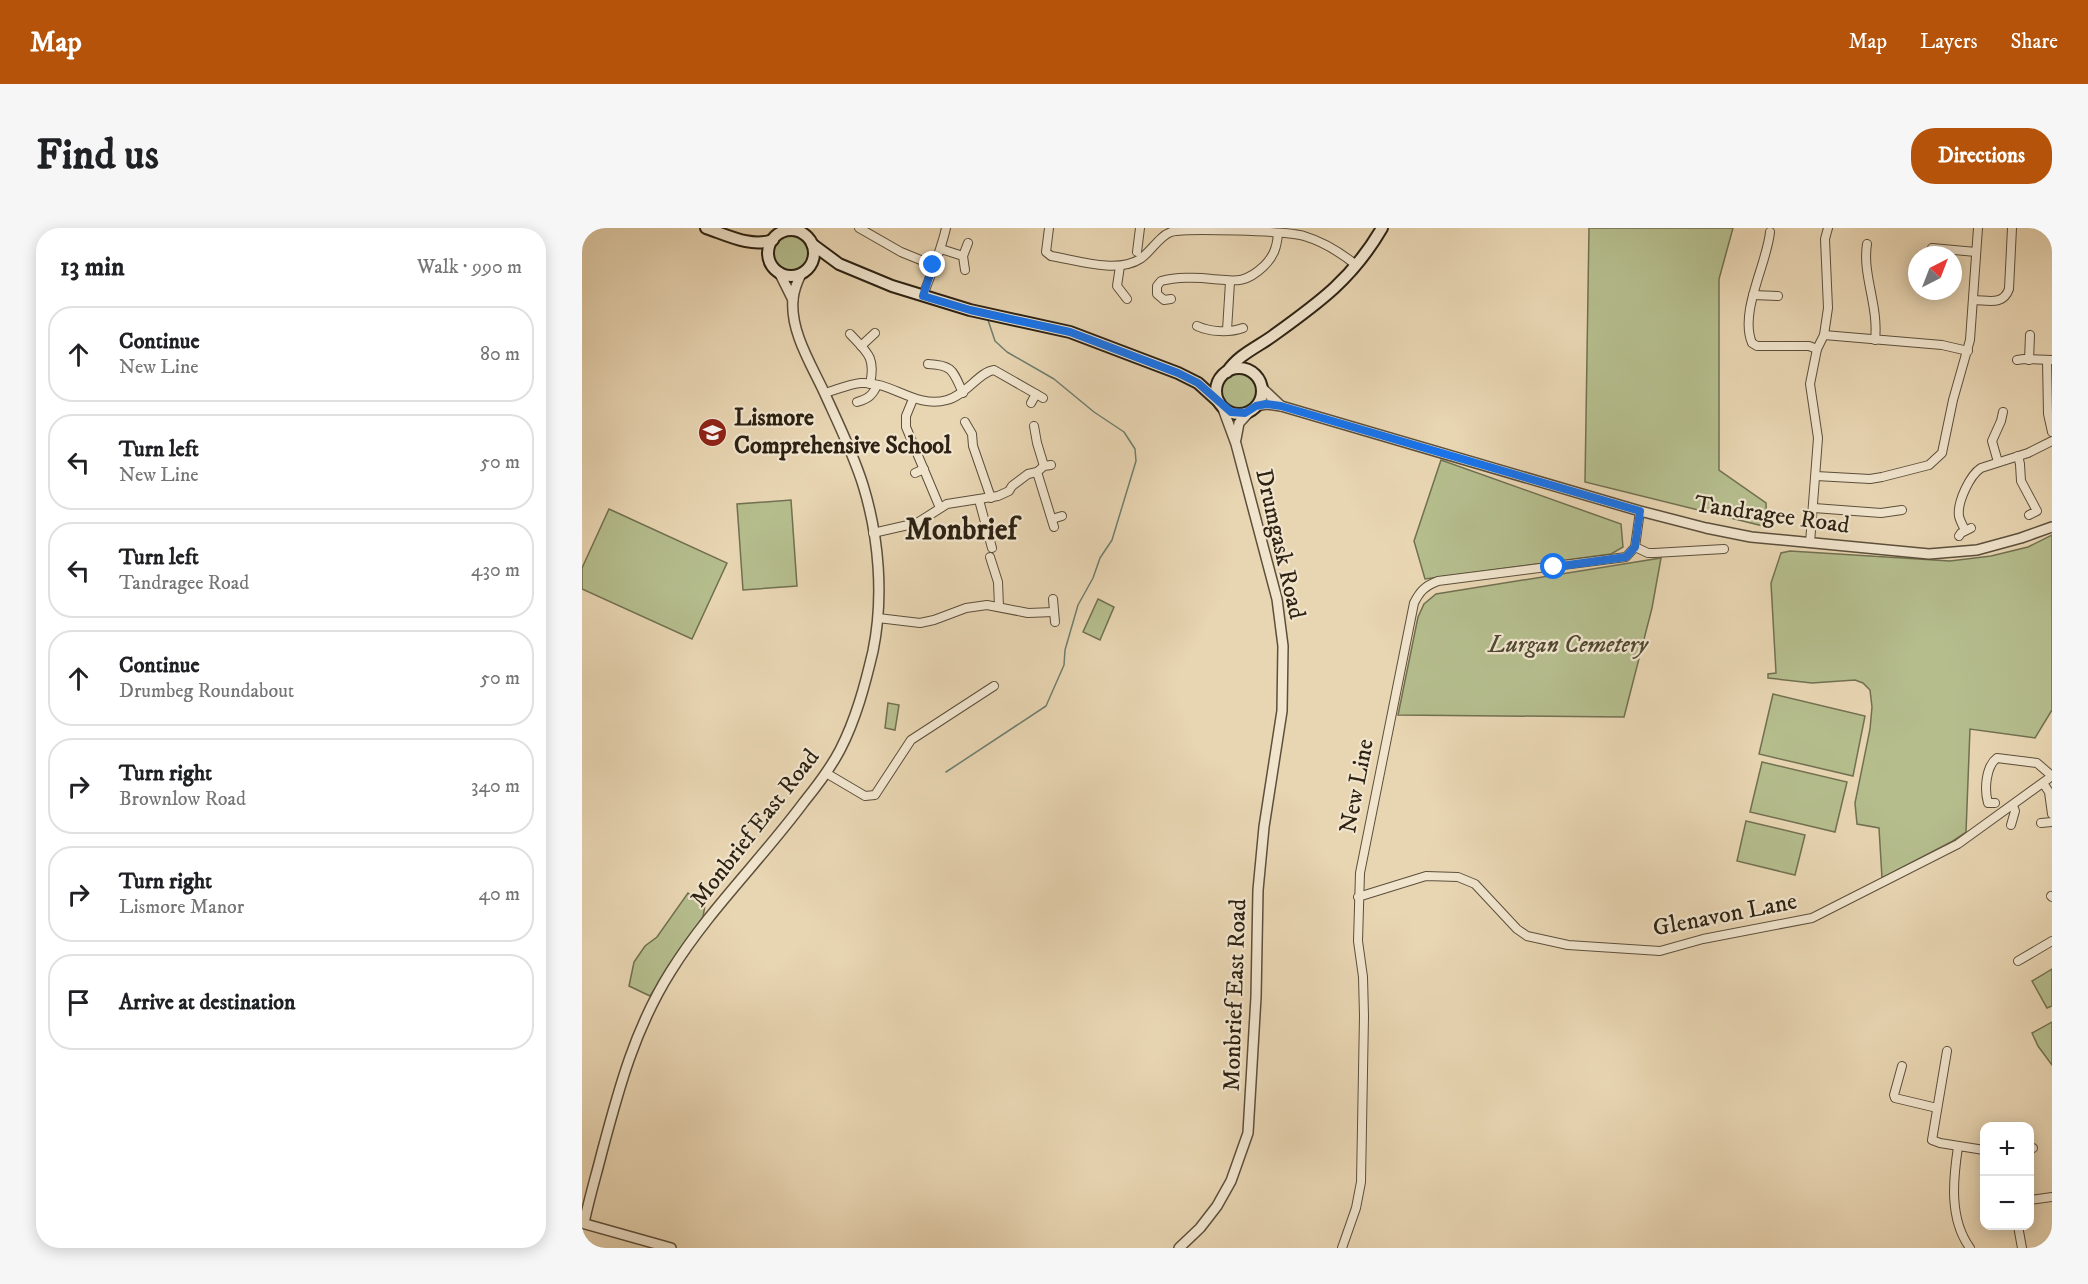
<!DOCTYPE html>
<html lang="en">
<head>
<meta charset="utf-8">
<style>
  :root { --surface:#fff; --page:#f6f6f6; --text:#202124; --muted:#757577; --line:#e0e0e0; --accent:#b45309 }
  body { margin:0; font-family:"IM FELL DW Pica",serif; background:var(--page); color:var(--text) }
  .controls { position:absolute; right:18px; bottom:18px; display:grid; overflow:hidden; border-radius:12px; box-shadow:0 3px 15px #0003 }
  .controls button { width:54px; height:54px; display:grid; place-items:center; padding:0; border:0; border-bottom:2px solid var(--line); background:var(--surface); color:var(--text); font:30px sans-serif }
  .compass { position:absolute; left:1326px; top:18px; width:54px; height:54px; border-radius:50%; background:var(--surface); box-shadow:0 3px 15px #0003; rotate:42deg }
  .stop { position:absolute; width:18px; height:18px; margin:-14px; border:4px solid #1a73e8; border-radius:50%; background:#fff }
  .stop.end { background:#1a73e8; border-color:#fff; box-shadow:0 2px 6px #0008 }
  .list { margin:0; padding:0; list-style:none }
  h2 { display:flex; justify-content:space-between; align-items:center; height:78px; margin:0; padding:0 24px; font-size:26px }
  h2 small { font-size:20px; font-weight:400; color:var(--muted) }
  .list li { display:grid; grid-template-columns:39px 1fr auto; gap:18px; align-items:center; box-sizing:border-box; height:96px; margin:0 12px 12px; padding:0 12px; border:2px solid var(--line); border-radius:24px }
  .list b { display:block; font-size:22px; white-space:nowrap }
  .list p { margin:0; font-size:20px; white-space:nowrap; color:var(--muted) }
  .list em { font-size:20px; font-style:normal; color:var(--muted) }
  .icon { flex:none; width:33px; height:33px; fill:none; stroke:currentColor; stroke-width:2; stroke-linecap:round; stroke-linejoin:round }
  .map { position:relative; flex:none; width:1470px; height:1020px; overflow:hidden; border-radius:24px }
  header { display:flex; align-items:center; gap:36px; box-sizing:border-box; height:84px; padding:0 30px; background:var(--accent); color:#fff }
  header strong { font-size:28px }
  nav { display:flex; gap:33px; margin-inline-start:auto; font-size:21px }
  .intro { display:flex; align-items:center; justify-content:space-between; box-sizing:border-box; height:144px; padding:0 36px }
  h1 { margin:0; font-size:42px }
  .button { padding:15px 27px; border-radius:24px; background:var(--accent); color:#fff; font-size:21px; font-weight:700 }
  main { display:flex; gap:36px; padding:0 36px }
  aside { flex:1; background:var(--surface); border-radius:24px; box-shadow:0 3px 15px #0003 }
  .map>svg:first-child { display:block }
  .green { fill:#b5bd8d; stroke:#717050; stroke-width:1.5 }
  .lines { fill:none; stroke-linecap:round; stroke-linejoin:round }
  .stream { stroke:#6d7d6e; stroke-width:1.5 }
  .minor-casing { stroke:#5c4f3b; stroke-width:10 }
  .tertiary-casing { stroke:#5c4f3b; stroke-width:12 }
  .secondary-casing { stroke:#2d2213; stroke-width:14 }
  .minor { stroke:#f0e4cd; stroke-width:8 }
  .tertiary { stroke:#f0e4cd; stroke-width:9 }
  .secondary { stroke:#f0e4cd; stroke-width:10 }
  .route { stroke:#1a73e8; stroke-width:8 }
  .labels { text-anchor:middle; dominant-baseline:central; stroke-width:4.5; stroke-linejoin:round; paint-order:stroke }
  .poi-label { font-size:24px; font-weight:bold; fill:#2d2213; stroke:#f0e4cd; text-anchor:start }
  .street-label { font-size:24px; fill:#2d2213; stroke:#f0e4cd }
  .park-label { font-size:24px; font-style:italic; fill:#4f4932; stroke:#f0e4cd }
  .district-label { font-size:30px; font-weight:bold; fill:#2d2213; stroke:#f0e4cd }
</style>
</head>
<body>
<header>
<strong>Map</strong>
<nav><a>Map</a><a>Layers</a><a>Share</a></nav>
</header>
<div class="intro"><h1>Find us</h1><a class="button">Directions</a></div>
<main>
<aside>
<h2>13 min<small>Walk · 990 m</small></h2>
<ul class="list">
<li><svg class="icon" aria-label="ahead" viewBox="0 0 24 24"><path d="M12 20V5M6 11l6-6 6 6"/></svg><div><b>Continue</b><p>New Line</p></div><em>80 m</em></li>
<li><svg class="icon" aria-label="left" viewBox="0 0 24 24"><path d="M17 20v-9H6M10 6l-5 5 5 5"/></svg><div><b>Turn left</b><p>New Line</p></div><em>50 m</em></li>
<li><svg class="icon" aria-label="left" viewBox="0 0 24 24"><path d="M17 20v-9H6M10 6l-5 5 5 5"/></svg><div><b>Turn left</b><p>Tandragee Road</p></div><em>430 m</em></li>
<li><svg class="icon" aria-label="ahead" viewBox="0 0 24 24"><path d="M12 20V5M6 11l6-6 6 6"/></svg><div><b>Continue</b><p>Drumbeg Roundabout</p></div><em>50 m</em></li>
<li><svg class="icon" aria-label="right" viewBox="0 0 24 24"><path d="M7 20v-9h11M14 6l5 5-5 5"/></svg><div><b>Turn right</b><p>Brownlow Road</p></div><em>340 m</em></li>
<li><svg class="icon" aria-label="right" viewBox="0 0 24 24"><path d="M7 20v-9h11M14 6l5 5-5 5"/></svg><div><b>Turn right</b><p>Lismore Manor</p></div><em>40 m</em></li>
<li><svg class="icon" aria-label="arrive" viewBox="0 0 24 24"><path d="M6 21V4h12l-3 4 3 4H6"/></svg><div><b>Arrive at destination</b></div></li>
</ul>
</aside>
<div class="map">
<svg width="1470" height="1020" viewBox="0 0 1470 1020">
  <rect width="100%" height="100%" fill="#e8d5b2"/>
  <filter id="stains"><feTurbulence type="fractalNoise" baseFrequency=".00333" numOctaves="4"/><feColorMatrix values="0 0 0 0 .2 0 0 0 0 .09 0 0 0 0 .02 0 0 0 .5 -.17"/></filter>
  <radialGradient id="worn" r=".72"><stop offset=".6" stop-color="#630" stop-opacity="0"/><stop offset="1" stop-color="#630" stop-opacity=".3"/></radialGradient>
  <g class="green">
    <polygon points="1007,0 1151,0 1137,51 1137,242 1184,275 1185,299 1003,254"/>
    <circle cx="208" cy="26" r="18"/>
    <circle cx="656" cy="163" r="18"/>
    <polygon points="859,232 1039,296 1041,319 1029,326 843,351 832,313"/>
    <polygon points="209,272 215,358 161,362 155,276"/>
    <polygon points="27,281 145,335 110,411 0,361 0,340"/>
    <polygon points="1470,307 1470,482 1453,510 1388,501 1384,604 1369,614 1300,650 1297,600 1275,596 1273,575 1288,501 1290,479 1288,462 1281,455 1273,452 1230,455 1186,450 1186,446 1194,445 1189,355 1199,325 1208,323 1368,333 1409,328 1446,319"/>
    <polygon points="1079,330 1070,380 1042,489 816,487 836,389 842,376 854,366"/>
    <polygon points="516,371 532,379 518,412 501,404"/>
    <polygon points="1191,466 1283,488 1271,548 1177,526"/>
    <polygon points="306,475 317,477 313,502 303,500"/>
    <polygon points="1180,534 1265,554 1253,604 1168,584"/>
    <polygon points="1164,593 1223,607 1213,647 1155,633"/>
    <polygon points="106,665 123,677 121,689 68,768 47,758 52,734 63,718 75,709"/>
    <polygon points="1470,741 1470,778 1465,780 1450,753"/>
    <polygon points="1470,794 1470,837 1456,818 1450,805"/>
  </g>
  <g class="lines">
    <polyline class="stream" points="364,544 464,478 482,437 483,422 496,377 511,350 518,330 530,312 554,233 553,221 542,204 512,184 472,151 425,124 413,113 406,92"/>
    <defs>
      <g id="minor">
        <polyline points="277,0 319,24 351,37"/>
        <path d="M467 0 464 24 469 28C494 32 535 46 558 31 569 24 577 8 589 4 603 0 707 3 722 8 742 14 758 24 774 37"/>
        <path d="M1188 4C1185 36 1157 84 1170 115L1175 118H1227L1235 121"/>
        <path d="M1285 16C1280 47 1297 78 1293 112"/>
        <polyline points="1350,20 1394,24"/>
        <polyline points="359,21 381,28"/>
        <polyline points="555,24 558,0"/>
        <polyline points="538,38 535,58 545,71"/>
        <polyline points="383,42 381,28 386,15"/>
        <polyline points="1171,67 1196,68"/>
        <path d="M341 68C349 45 359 23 364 0"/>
        <path d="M589 71 582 72 575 66V58L579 53C594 49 615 49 630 51 653 53 663 56 682 38 692 28 695 19 696 5"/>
        <path d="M1391 72C1406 72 1421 78 1427 61L1430 0"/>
        <path d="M615 98C628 104 647 105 661 100"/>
        <polyline points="645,102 648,54"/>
        <path d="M268 106C285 124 294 129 288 156"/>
        <polyline points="1242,107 1360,117 1386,123"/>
        <polyline points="279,118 293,105"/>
        <polyline points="1435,132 1442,131 1470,132"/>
        <polyline points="1447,132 1448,107"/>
        <polyline points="1465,132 1466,186 1470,204"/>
        <path d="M346 136C372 137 371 144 381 165"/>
        <path d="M243 165C254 162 267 156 279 155 310 153 333 181 365 172 384 167 397 144 412 142L461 170"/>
        <polyline points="331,171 324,188 324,199 358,280"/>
        <path d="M275 174C286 171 291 167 295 157"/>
        <polyline points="449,175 454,166"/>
        <polyline points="383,194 390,206 391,218 409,270"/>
        <polyline points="452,198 455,215 462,238"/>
        <polyline points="1436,228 1438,236 1439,253 1455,283 1447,287"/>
        <polyline points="1416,234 1410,213 1419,193 1421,184"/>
        <polyline points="455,244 472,299"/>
        <polyline points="333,245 342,241"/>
        <polyline points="1234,248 1288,251 1300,249 1347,237 1360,225 1371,172 1388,112 1396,0"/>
        <polyline points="397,272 410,320"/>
        <polyline points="1232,280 1299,285 1320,282"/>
        <polyline points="470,291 480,288"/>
        <path d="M1383 302C1381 298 1378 293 1377 288 1375 274 1388 247 1399 240L1446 225 1470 213"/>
        <polyline points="291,305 335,295 365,276 416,268 427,263 430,258 446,246 455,244 462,238 469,237"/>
        <polyline points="1377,308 1379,305 1389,300"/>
        <polyline points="1228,315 1236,210 1228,156 1235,121 1242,107 1246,80 1243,11 1246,0"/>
        <polyline points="1053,319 1066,325 1072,325 1142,321"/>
        <polyline points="408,329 416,354 417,379"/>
        <polyline points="471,371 473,394"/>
        <polyline points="296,390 338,395 352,392 384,380 405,377 446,385 472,384"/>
        <polyline points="244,545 283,568 293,567 329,512 412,458"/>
        <polyline points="1461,555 1467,564 1470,586"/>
        <polyline points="1459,595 1470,594"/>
        <polyline points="1429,597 1433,583 1431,578"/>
        <polyline points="1469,668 1470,669"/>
        <path d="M776 669 844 648 876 649 893 656 935 701 945 708 986 717 1078 723 1121 711 1230 690 1376 616 1470 548 1455 535 1415 530C1404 538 1402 561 1406 575H1413"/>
        <polyline points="1436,733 1470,713"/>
        <polyline points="1365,823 1350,912 1358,915 1402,922"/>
        <polyline points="1320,838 1312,867 1313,870 1355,880"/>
        <path d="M1376 919C1371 952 1367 991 1388 1020"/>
        <polyline points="1448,921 1451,920"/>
        <polyline points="1448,972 1470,969"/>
        <polyline points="1436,998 1440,1020"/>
        <path d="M760 1020 774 980 779 954 782 788 781 749 776 713 778 645 832 375C838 363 843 358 856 353L1044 329 1053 319 1058 283"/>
      </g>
      <g id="tertiary">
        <polyline points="216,0 221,6"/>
        <polyline points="201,4 204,0"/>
        <polyline points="197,44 211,72"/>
        <polyline points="680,160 699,178"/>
        <polyline points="674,178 684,176 699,178 1058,283 1124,300 1169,309 1347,326 1395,322 1439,310 1470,299"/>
        <polyline points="654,211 657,195 669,182"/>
        <polyline points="0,995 89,1020"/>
        <path d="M2 995C7 971 14 948 20 924 37 860 53 800 89 743 127 682 179 632 222 574 235 558 248 541 258 522 274 491 283 457 291 423 302 369 297 309 281 257 271 225 256 195 242 164 229 136 208 103 211 71 212 62 215 54 219 46"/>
        <polyline points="597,1020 618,1000 635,978 649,953 666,905 674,769 676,662 682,599 700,483 701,418 695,371 654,216 640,178"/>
      </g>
      <g id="secondary">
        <path d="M124 0C145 7 169 20 191 12"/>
        <circle cx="209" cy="25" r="23"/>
        <polyline points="230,16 257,36 310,58 388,82 488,104 596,145 616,155 637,174"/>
        <circle cx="657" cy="163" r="23"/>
        <path d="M645 144C657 126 676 119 692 107 738 74 771 50 800 0"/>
      </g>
    </defs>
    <use href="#minor" class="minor-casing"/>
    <use href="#tertiary" class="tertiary-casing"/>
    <use href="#secondary" class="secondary-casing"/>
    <use href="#minor" class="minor"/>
    <use href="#tertiary" class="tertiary"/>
    <use href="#secondary" class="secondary"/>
  </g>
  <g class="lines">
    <polyline class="route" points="351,37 341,68 388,82 488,104 596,145 616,155 649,184 663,185 674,178 684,176 699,178 1058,283 1053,319 1044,329 972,339"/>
  </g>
  <defs>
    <symbol id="school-disc" viewBox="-11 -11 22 22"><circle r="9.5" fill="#8f2418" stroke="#f0e4cd"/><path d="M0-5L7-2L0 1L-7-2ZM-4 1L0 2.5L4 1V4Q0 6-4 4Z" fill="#fff"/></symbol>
  </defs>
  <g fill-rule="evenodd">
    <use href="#school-disc" x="114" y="188" width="33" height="33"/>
  </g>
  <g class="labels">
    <g class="poi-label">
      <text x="152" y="190">Lismore<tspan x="152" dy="28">Comprehensive School</tspan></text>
    </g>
    <g class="street-label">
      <text transform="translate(1190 287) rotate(8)">Tandragee Road</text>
      <text transform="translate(698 316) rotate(77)">Drumgask Road</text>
      <text transform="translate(775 558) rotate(-79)">New Line</text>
      <text transform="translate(173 600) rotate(-52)">Monbrief East Road</text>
      <text transform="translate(1143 687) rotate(-11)">Glenavon Lane</text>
      <text transform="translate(653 767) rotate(-88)">Monbrief East Road</text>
    </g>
    <g class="park-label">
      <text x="986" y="417">Lurgan Cemetery</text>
    </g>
    <g class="district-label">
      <text x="379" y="302">Monbrief</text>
    </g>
  </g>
  <rect width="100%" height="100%" filter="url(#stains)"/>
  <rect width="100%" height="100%" fill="url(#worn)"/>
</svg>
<div class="controls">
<button>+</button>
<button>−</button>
</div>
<svg class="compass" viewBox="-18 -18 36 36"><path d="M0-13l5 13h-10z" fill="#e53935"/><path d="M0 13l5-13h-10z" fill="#757577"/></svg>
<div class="stop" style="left:972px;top:339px"></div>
<div class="stop end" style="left:351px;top:37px"></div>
</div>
</main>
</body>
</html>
